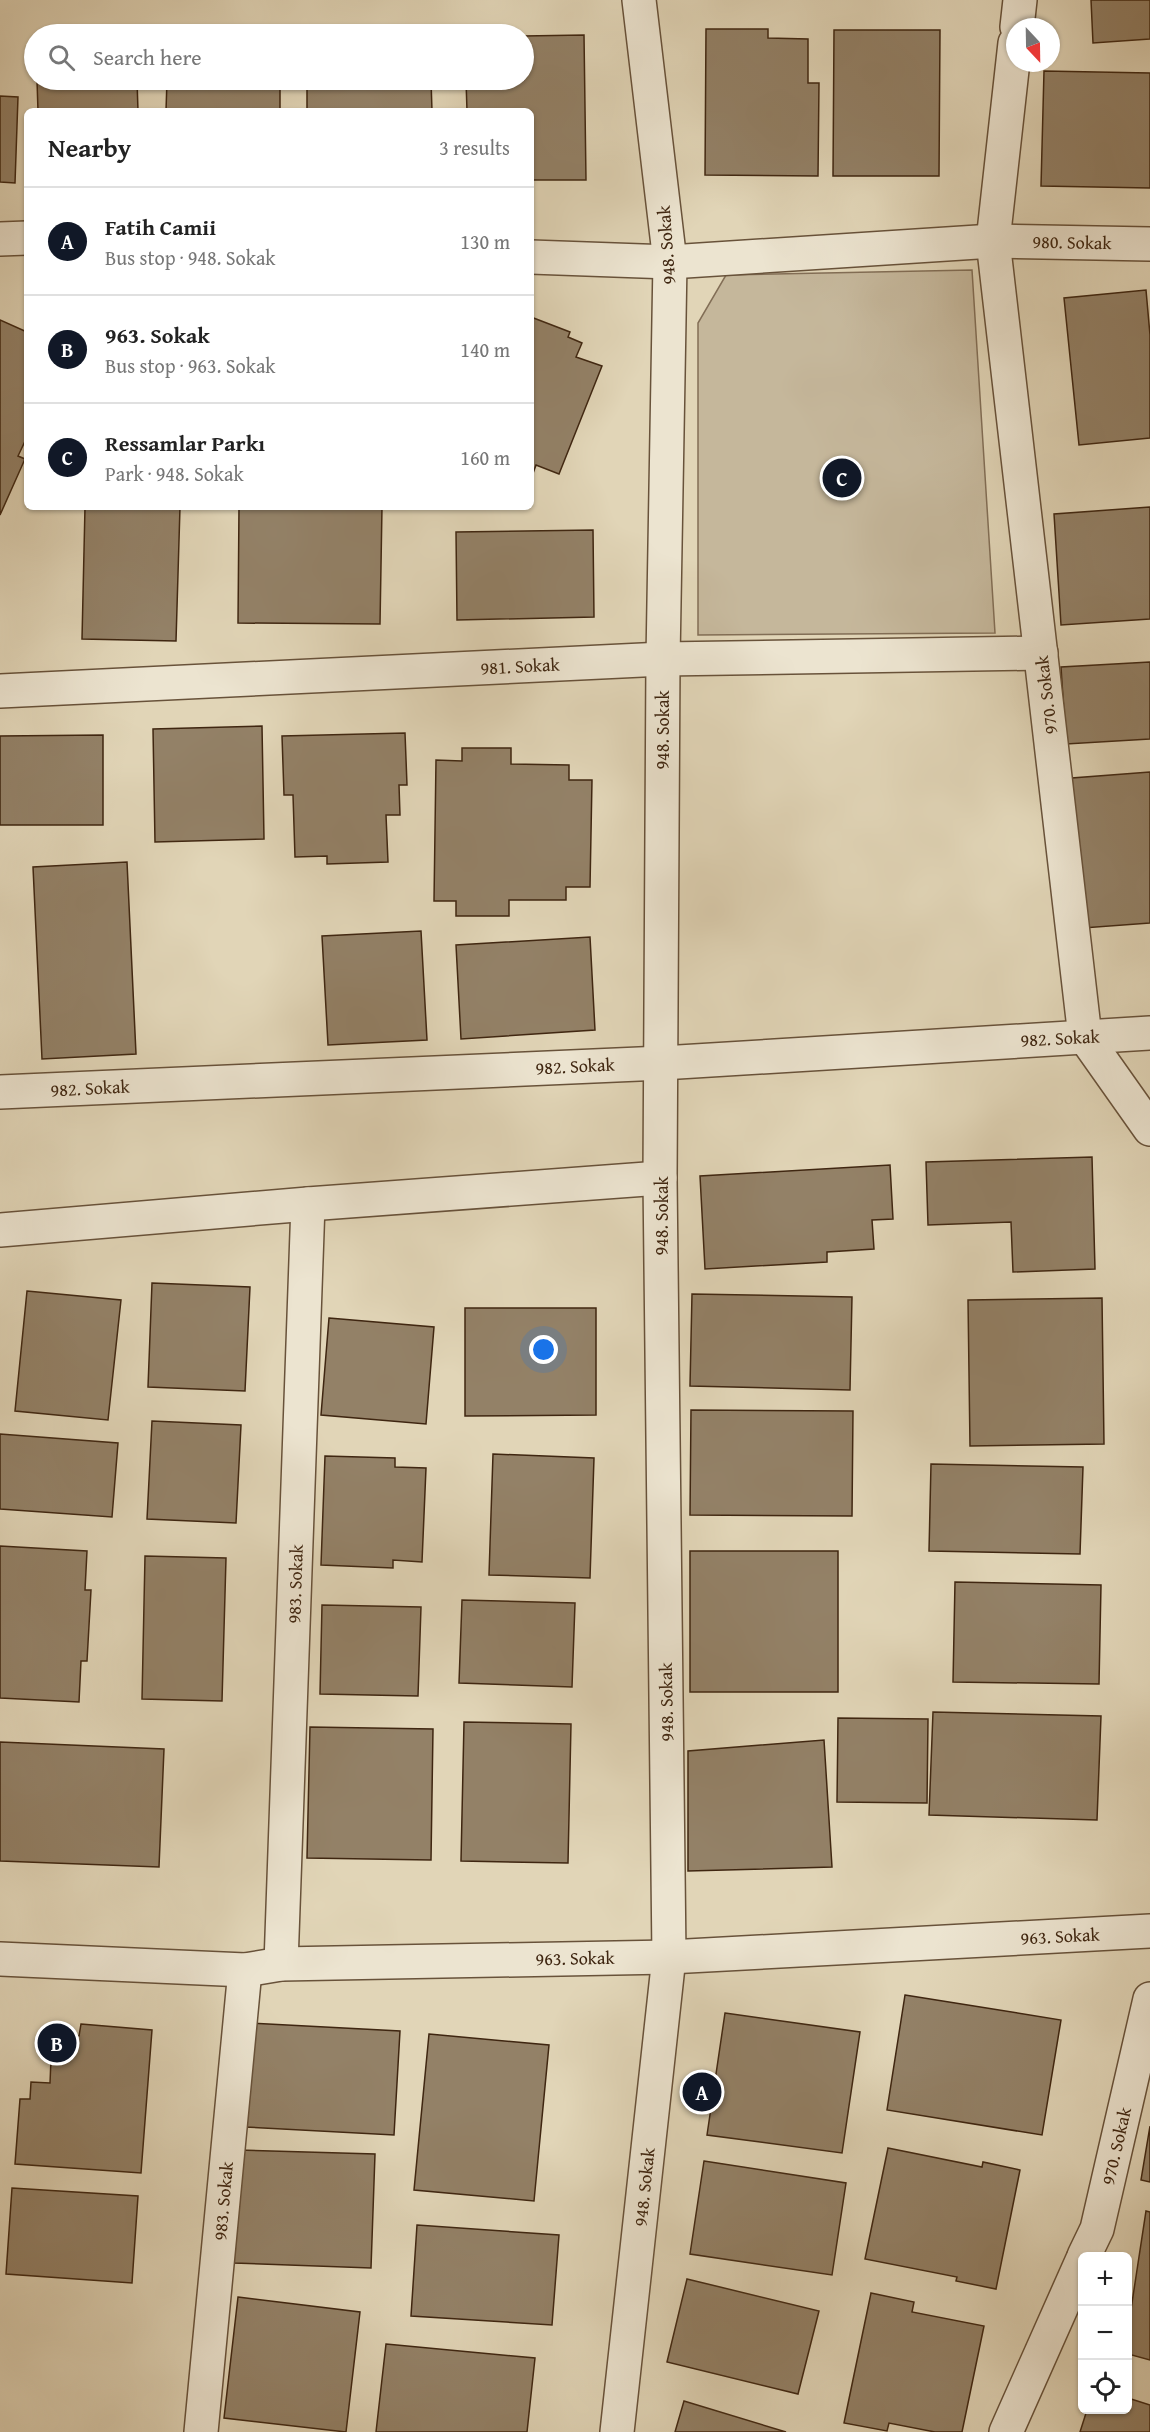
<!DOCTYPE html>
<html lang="en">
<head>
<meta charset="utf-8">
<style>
  :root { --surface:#fff; --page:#f2f2f2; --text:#222; --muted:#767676; --line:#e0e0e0; --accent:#111827 }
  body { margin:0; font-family:"Gentium Book Plus",serif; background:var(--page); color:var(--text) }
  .controls { position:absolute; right:18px; bottom:18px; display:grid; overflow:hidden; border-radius:9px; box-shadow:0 2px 4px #0004 }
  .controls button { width:54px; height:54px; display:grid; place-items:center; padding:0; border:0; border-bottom:2px solid var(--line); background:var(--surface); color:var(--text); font:30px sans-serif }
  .compass { position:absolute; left:1006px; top:18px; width:54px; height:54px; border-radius:50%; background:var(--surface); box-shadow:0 2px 4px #0004; rotate:158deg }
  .you { position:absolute; left:544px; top:1350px; width:21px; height:21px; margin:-15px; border:4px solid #fff; border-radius:50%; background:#1a73e8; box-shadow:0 0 0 9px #1a73e833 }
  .badge { display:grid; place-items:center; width:39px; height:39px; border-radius:50%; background:var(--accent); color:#fff; font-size:20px; font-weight:700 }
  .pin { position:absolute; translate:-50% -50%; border:3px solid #fff; box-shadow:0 2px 6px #0006 }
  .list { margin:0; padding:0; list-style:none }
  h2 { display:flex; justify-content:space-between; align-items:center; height:78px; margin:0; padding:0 24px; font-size:26px }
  h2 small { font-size:20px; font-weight:400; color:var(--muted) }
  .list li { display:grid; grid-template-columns:39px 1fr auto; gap:18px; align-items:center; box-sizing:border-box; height:108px; padding:0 24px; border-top:2px solid var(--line) }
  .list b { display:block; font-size:22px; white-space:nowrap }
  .list p { margin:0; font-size:20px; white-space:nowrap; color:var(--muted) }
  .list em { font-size:20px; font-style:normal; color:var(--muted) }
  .icon { flex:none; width:33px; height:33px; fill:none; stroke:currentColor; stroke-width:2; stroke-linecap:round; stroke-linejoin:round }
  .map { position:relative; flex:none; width:1150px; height:2432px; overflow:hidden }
  .search { position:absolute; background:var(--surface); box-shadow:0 2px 4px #0004; left:24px; top:24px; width:510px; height:66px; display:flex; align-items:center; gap:15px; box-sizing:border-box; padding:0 21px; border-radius:33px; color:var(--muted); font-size:22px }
  .panel { position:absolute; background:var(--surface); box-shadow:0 2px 4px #0004; left:24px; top:108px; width:510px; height:402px; border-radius:9px }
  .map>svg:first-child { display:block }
  .green { fill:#c5b79b; stroke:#826e56; stroke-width:1.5 }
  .building { fill:#938167; stroke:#3f2611; stroke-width:1.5 }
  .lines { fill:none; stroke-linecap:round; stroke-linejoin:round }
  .street-casing { stroke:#68523a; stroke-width:36 }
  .street { stroke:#ece4d0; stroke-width:33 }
  .labels { text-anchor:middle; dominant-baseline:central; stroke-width:6; stroke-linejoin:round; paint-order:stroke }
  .street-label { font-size:18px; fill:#3f2611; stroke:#ece4d0 }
</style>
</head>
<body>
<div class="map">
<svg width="1150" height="2432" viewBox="0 0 1150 2432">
  <rect width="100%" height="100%" fill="#e1d5b7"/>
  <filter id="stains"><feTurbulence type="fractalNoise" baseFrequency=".00333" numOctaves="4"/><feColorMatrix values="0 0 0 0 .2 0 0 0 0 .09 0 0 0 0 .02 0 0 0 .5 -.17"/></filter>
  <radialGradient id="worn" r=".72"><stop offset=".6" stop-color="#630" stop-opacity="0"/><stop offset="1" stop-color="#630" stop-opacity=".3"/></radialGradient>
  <polygon class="green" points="972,270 995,633 698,635 698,323 726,275"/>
  <g class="building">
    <polygon points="1091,0 1150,0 1150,39 1093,43"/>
    <polygon points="706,29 768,29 768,38 808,39 808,83 819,83 818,176 705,175"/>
    <polygon points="834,30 940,30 939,176 833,176"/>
    <polygon points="584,35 586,180 531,180 531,111 467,111 466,80 524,80 524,36"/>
    <polygon points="1044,71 1150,73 1150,188 1041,186"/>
    <polygon points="37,80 137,80 138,111 38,111"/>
    <polygon points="167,80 280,80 280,111 166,111"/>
    <polygon points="307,80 431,80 432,111 307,111"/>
    <polygon points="0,96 18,97 15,183 0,182"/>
    <polygon points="1146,290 1150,335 1150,438 1079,445 1064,298"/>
    <polygon points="531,317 570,332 568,337 582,343 576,357 602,366 559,474 536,465 531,479"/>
    <polygon points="0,320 27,332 27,437 18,456 25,459 0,515"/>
    <polygon points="85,507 180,507 176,641 82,639"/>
    <polygon points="239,507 382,507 380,624 238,623"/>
    <polygon points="1150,507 1150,619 1061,625 1054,514"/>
    <polygon points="593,530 594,617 457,620 456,532"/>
    <polygon points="1150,662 1150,739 1066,744 1061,667"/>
    <polygon points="262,726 264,839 155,842 153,729"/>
    <polygon points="405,733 407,785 399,785 400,815 386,815 388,862 327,864 327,856 295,857 293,795 284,795 282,736"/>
    <polygon points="103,735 103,825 0,825 0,736"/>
    <polygon points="462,748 511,748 511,764 569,765 569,780 592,780 590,887 566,887 566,900 509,900 509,916 456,916 456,901 434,901 436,760 462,761"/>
    <polygon points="1150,772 1150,923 1083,928 1072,778"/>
    <polygon points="127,862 136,1054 42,1059 33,867"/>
    <polygon points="421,931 427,1040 328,1045 322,936"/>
    <polygon points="590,937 595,1030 461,1039 456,945"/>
    <polygon points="1092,1157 1095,1269 1013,1272 1011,1222 928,1225 926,1162"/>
    <polygon points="890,1165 893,1219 872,1220 874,1249 827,1252 827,1262 705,1269 700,1176"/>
    <polygon points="152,1283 250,1287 245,1391 148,1387"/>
    <polygon points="27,1291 121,1300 108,1420 15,1411"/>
    <polygon points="692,1294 852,1297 850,1390 690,1386"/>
    <polygon points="1102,1298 1104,1444 970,1446 968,1300"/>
    <polygon points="465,1308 596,1308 596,1415 465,1416"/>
    <polygon points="329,1318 434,1327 426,1424 321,1415"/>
    <polygon points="691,1410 853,1411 852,1516 690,1515"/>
    <polygon points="152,1421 241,1425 236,1523 147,1519"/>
    <polygon points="0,1434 118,1443 112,1517 0,1509"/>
    <polygon points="493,1454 594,1458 590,1578 489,1575"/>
    <polygon points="325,1456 395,1458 395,1467 426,1468 422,1562 393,1560 393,1568 321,1565"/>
    <polygon points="931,1464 1083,1467 1080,1554 929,1551"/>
    <polygon points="0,1546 87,1551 85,1590 91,1590 87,1661 81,1661 79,1702 0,1698"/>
    <rect x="690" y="1551" width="148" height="141"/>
    <polygon points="145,1556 226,1558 222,1701 142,1699"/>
    <polygon points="955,1582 1101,1585 1099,1684 953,1682"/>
    <polygon points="462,1600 575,1603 572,1687 459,1683"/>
    <polygon points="322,1605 421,1607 418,1696 320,1694"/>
    <polygon points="933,1712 1101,1716 1097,1820 929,1815"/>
    <polygon points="838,1718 928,1719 927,1803 837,1802"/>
    <polygon points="464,1722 571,1724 568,1863 461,1861"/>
    <polygon points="310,1727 433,1729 431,1860 307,1858"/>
    <polygon points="824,1740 832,1867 688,1871 688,1751"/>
    <polygon points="0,1742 164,1749 159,1867 0,1861"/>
    <polygon points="905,1995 1061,2020 1042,2135 887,2110"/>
    <polygon points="725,2013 860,2032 842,2153 707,2135"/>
    <polygon points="251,2023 400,2031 394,2135 245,2127"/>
    <polygon points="81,2024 152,2030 141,2173 15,2164 20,2099 30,2099 31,2082 50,2083 51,2059 65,2060 67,2035 79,2036"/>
    <polygon points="429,2034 549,2045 534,2201 414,2190"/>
    <polygon points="1150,2126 1150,2182 1141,2180"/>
    <polygon points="888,2148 982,2167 983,2162 1020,2170 996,2289 956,2281 957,2277 865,2259"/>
    <polygon points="238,2150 375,2154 371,2268 234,2263"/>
    <polygon points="704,2161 846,2183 832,2275 690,2254"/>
    <polygon points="12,2188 138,2196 132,2283 6,2274"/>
    <polygon points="1146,2211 1150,2212 1150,2360 1128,2354 1128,2329"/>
    <polygon points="417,2225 559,2235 552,2325 411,2316"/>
    <polygon points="687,2279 819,2311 798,2394 667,2362"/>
    <polygon points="871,2293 914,2302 912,2312 984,2326 962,2432 935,2432 889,2423 887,2431 844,2423"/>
    <polygon points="238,2297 360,2312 346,2432 224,2418"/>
    <polygon points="386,2344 535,2358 527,2432 376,2432"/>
    <polygon points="1128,2398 1150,2405 1150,2432 1080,2432 1087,2410 1128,2410"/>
    <polygon points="684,2401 786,2432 675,2432"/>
  </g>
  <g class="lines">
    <defs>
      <g id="street">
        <polyline points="1017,27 1020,0"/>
        <polyline points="1015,43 993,241 1085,1037 1150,1129"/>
        <polyline points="0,239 27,238"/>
        <polyline points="531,257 670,262 993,241 1150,244"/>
        <polyline points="0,691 663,659 1041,653"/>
        <polyline points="0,1092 662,1063 1150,1033"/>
        <polyline points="0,1230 308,1204 660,1178"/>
        <polyline points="0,1959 245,1970 281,1964 669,1957 1150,1931"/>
        <polyline points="281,1964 308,1204"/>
        <polyline points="1084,2256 1097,2229 1150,1999"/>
        <polyline points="201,2432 245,1970"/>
        <polyline points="617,2432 669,1957 660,1178 663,659 670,262 639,0"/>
        <polyline points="1006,2432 1082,2261"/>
      </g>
    </defs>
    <use href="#street" class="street-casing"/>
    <use href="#street" class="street"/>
  </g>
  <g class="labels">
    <g class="street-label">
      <text transform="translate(1072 242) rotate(1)">980. Sokak</text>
      <text transform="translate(666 245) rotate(-94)">948. Sokak</text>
      <text transform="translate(520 666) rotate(-3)">981. Sokak</text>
      <text transform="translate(1046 695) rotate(-97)">970. Sokak</text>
      <text transform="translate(662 730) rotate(-90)">948. Sokak</text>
      <text transform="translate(1060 1038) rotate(-3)">982. Sokak</text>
      <text transform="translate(575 1066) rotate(-3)">982. Sokak</text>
      <text transform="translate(90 1088) rotate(-3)">982. Sokak</text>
      <text transform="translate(661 1216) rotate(-90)">948. Sokak</text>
      <text transform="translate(295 1584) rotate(-88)">983. Sokak</text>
      <text transform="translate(666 1702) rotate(-91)">948. Sokak</text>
      <text transform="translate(1060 1936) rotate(-3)">963. Sokak</text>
      <text transform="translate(575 1958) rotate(-1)">963. Sokak</text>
      <text transform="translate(1116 2146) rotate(-77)">970. Sokak</text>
      <text transform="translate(644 2187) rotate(-84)">948. Sokak</text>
      <text transform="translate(223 2201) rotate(-85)">983. Sokak</text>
    </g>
  </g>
  <rect width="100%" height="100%" filter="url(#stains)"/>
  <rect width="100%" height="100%" fill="url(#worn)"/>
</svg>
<div class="controls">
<button>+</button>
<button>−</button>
<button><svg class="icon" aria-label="locate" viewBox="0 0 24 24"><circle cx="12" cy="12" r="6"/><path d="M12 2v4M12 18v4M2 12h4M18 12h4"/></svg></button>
</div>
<svg class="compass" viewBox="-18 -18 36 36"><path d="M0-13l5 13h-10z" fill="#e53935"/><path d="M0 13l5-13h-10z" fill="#767676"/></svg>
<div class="you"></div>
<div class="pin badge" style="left:702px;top:2092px">A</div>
<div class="pin badge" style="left:57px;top:2043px">B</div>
<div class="pin badge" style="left:842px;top:478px">C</div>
<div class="search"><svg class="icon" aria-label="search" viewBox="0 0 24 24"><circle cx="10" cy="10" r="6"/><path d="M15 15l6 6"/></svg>Search here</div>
<section class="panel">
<h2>Nearby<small>3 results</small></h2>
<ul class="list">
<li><span class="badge">A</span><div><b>Fatih Camii</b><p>Bus stop · 948. Sokak</p></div><em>130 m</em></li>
<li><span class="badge">B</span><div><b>963. Sokak</b><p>Bus stop · 963. Sokak</p></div><em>140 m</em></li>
<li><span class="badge">C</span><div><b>Ressamlar Parkı</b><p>Park · 948. Sokak</p></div><em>160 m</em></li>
</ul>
</section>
</div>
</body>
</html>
